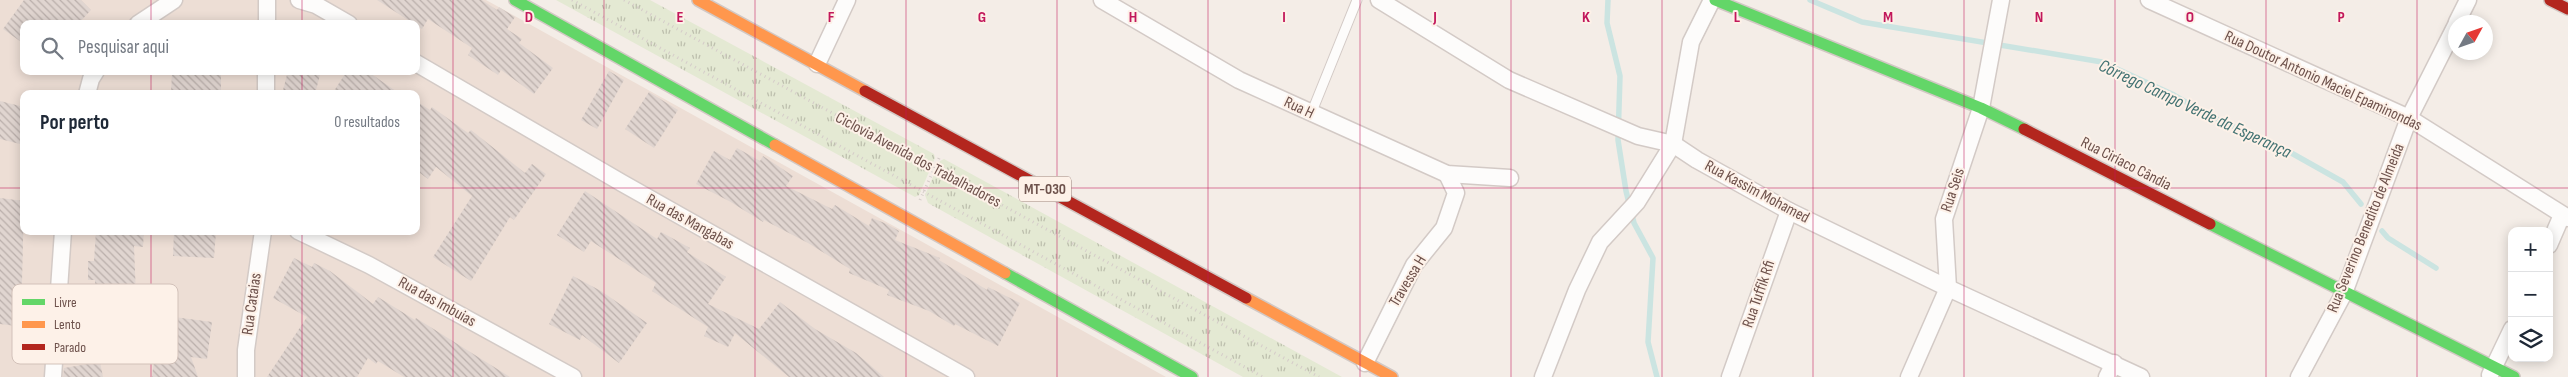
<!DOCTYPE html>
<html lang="pt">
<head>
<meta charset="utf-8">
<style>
  :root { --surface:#fff; --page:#f2f2f3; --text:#1f2937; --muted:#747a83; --line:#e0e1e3 }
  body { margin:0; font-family:"Sofia Sans Condensed",sans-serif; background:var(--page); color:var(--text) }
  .controls { position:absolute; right:15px; bottom:15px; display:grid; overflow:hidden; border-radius:10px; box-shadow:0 2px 12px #0003 }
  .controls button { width:45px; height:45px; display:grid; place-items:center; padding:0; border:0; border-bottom:1px solid var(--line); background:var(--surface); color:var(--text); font:25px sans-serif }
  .compass { position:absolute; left:2448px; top:15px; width:45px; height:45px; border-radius:50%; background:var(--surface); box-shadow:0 2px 12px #0003; rotate:50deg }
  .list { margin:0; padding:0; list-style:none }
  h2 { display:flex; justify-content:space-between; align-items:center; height:65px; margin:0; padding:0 20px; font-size:21px }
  h2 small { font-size:16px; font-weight:400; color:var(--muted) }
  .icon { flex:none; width:28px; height:28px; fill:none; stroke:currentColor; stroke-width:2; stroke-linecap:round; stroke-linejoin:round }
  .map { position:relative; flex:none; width:2568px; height:377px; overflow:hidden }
  .search { position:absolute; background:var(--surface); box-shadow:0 2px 12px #0003; left:20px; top:20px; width:400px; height:55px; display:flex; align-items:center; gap:12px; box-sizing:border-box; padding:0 18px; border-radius:10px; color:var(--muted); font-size:19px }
  .panel { position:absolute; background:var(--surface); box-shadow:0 2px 12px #0003; left:20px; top:90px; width:400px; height:145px; border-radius:10px }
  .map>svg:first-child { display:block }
  .residential { fill:#edded5; fill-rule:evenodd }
  .grass { fill:url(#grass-tufts) }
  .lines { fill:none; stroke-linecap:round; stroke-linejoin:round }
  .stream { stroke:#cbe4e1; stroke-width:5.5 }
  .building { fill:url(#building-back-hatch) }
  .lane-casing { stroke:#d3cac6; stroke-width:11 }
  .street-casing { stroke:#d3cac6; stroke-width:19 }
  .fast-casing { stroke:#d2c8c4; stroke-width:14 }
  .slow-casing { stroke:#d2c8c4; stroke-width:14 }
  .jam-casing { stroke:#d2c8c4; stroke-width:14 }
  .path { stroke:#d5ccc9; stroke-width:3; stroke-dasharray:1 4; stroke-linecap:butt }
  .lane { stroke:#fdfcfb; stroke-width:9 }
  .street { stroke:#fdfcfb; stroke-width:16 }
  .fast { stroke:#63d668; stroke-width:11 }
  .slow { stroke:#ff974d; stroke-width:11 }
  .jam { stroke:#b3261e; stroke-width:11 }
  .grid { fill:none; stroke:#c2185b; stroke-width:1; stroke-opacity:0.55 }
  .labels { text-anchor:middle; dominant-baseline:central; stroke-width:4; stroke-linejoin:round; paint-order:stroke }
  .shield { fill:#fdf1e8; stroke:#99827b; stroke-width:1 }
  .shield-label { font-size:15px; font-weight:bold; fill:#6e524c }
  .street-label { font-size:16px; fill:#6e524c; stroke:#fdf1e8 }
  .water-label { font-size:18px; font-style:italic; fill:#427272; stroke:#fdf1e8 }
  .key { fill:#fdf1e8; stroke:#d2c1b9; stroke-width:1 }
  .key-label { font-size:14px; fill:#6e524c }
  .grid-label { font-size:16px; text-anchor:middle; font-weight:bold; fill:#c2185b; stroke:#fdf1e8; stroke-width:4; stroke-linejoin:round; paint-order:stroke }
</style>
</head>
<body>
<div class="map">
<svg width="2568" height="377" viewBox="0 0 2568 377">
  <defs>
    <pattern id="grass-tufts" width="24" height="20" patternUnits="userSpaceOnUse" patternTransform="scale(1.25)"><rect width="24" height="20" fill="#e4e9d3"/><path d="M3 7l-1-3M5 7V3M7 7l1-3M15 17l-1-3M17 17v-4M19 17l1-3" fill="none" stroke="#bdbfad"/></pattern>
    <pattern id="building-back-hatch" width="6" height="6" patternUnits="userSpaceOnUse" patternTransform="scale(1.25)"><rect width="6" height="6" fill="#e0d5d0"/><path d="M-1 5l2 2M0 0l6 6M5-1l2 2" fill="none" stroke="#baafab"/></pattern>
  </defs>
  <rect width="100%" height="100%" fill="#f4ede7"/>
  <path class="residential" d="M0 0H486L1166 377H0ZM24 24H416V71H24ZM24 94H416V231H24Z"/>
  <g class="grass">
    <polygon points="556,0 650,0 934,154 935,158 919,195 915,197"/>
    <polygon points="944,159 1342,377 1243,377 928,203 925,195 940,161"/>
  </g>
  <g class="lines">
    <g class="stream">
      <polyline points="1608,0 1607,23 1620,76 1618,140 1626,191 1634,223 1653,258 1648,342 1657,377"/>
      <polyline points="1810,0 1862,22 2102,62 2174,95 2208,115 2286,150 2343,182 2361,204"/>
      <polyline points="2382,231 2388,238 2436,268"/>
    </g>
  </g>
  <g class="building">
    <polygon points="24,0 81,0 91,10 78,24 24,24 24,44 3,29"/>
    <polygon points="377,0 482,0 497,10 499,7 515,17 507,29 522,39 519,43 553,68 534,94 501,70 498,75 468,55 472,48 428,19 422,29"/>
    <polygon points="172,71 221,72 221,94 171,94"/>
    <polygon points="288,71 321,71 315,94 282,94"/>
    <polygon points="347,71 367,71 400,94 332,94"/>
    <polygon points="609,71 624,80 597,129 581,120"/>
    <polygon points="649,92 678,110 654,148 625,129"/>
    <polygon points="0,101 24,107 24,145 0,139"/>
    <polygon points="416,101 430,110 432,107 468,133 471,130 525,173 532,164 546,174 514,220 510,217 471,281 433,257 472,196 436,167 428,179 416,170"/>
    <polygon points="737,148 760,161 763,156 793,176 786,186 832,209 835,205 869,226 872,218 887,224 899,231 895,240 940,258 939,260 987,290 988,287 1020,303 998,346 955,324 954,326 929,311 887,295 889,290 849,273 850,269 808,243 764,220 763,222 729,201 696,184 714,151 730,160"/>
    <polygon points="585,191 657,239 661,232 690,248 687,252 726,277 708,304 759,329 780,302 815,329 856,353 884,377 789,377 735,333 728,347 704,336 708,327 652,291 656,283 591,241 584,252 557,235"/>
    <polygon points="0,198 24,201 22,283 16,326 0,324"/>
    <polygon points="96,231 144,231 143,247 134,246 136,296 129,296 122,345 81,339 84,314 96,316 95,280 88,280 88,261 94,261"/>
    <polygon points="174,231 216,231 214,258 173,256"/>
    <polygon points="294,258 312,267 314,263 330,271 373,304 378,297 415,320 416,318 510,377 404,377 378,361 376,364 368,358 357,377 267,377 307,317 273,298"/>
    <polygon points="573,276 601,291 647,323 619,363 582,335 580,340 549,324"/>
    <polygon points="159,315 212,322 207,359 191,357 198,377 152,377 155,352 162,351 155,350"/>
    <polygon points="100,362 103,377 63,377 64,368"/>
  </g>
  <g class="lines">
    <defs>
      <polyline id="lane" points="1311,114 1357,0"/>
      <g id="street">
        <polyline points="299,0 316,5 349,24"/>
        <polyline points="1102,0 1239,80 1447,174 1510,178"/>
        <polyline points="1379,0 1509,80 1638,136 1673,144 1697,160 1789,211 1948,288 2141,377"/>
        <polyline points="2149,0 2409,118 2568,218"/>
        <polyline points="2457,22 2468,0"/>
        <polyline points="138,24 174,0"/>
        <polyline points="267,24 267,0"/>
        <polyline points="416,63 622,183 966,377"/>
        <polyline points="817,64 847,0"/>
        <polyline points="87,94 91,79 96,71"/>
        <polyline points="266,94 266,71"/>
        <polyline points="298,231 369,265 573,377"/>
        <polyline points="2549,245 2562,215"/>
        <polyline points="1365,363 1414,265 1444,228 1456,193 1447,174"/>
        <polyline points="2490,375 2512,329"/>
        <polyline points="53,377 63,231"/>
        <polyline points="246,377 246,350 263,231"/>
        <polyline points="1543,377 1577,290 1600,242 1637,202 1673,144 1691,42 1712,0"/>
        <polyline points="1730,377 1789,211"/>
        <polyline points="1909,377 1948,288 1944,219 1981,108 2001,0"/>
        <polyline points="2107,377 2114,363"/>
        <polyline points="2299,377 2344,293 2409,118 2456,25"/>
      </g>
      <g id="fast">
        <polyline points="515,0 775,145"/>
        <polyline points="1715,0 1981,108 2024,129"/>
        <polyline points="2210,224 2514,377"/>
        <polyline points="1005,273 1192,377"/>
      </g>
      <g id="slow">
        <polyline points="698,0 865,91"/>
        <polyline points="775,145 1005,273"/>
        <polyline points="1246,298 1392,377"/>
      </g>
      <g id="jam">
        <polyline points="2550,0 2568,9"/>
        <polyline points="865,91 1246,298"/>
        <polyline points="2024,129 2210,224"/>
      </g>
    </defs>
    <use href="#lane" class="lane-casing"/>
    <use href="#street" class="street-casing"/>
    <use href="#fast" class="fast-casing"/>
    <use href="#slow" class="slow-casing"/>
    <use href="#jam" class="jam-casing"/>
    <g class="path">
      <polyline points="572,0 1263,377"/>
      <polyline points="624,0 1319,377"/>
      <polyline points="920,200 940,156"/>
    </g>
    <use href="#lane" class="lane"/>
    <use href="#street" class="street"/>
    <use href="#fast" class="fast"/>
    <use href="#slow" class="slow"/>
    <use href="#jam" class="jam"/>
  </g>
  <path class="grid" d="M151 0V24M302 0V24M453 0V377M604 0V377M755 0V377M906 0V377M1057 0V377M1208 0V377M1360 0V377M1511 0V377M1662 0V377M1813 0V377M1964 0V377M2115 0V377M2266 0V377M2417 0V377M151 71V94M302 71V94M0 188H24M416 188H2568M151 231V377M302 231V377"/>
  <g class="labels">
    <rect class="shield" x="1019" y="176.5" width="52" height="25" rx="4"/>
    <g class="shield-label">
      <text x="1045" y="189">MT-030</text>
    </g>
    <g class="street-label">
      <text transform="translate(2323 81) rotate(25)">Rua Doutor Antonio Maciel Epaminondas</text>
      <text transform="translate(1299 108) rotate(25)">Rua H</text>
      <text transform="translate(918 160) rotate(28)">Ciclovia Avenida dos Trabalhadores</text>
      <text transform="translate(2126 164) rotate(27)">Rua Ciríaco Cândia</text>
      <text transform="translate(1953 190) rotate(-72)">Rua Seis</text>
      <text transform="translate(1757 192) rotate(28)">Rua Kassim Mohamed</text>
      <text transform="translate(690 222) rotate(29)">Rua das Mangabas</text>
      <text transform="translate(2366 228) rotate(-68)">Rua Severino Benedito de Almeida</text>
      <text transform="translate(1408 281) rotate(-59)">Travessa H</text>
      <text transform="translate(1759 294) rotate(-71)">Rua Tuffik Rfi</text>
      <text transform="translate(437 302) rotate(29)">Rua das Imbuias</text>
      <text transform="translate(252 304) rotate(-82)">Rua Cataias</text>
    </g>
    <g class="water-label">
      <text transform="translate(2195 109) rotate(25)">Córrego Campo Verde da Esperança</text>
    </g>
  </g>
  <rect x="12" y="284" width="166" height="80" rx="8" class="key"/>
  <rect x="22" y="299" width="23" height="6" fill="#63d668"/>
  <rect x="22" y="321" width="23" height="7" fill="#ff974d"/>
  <rect x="22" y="344" width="23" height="6" fill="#b3261e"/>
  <g class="key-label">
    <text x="54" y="307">Livre</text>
    <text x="54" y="329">Lento</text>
    <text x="54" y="352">Parado</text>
  </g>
  <g class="grid-label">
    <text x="529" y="22">D</text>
    <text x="680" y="22">E</text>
    <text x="831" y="22">F</text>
    <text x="982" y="22">G</text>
    <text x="1133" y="22">H</text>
    <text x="1284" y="22">I</text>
    <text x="1435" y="22">J</text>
    <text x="1586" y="22">K</text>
    <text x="1737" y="22">L</text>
    <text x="1888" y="22">M</text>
    <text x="2039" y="22">N</text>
    <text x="2190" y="22">O</text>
    <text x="2341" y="22">P</text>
  </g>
</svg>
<div class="controls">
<button>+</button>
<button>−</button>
<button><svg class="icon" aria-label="layers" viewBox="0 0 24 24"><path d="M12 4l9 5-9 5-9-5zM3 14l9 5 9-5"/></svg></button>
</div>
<svg class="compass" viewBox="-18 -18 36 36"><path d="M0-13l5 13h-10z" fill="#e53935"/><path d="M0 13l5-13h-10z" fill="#747a83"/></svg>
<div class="search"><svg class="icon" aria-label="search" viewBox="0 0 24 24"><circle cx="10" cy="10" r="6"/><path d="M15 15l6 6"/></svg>Pesquisar aqui</div>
<section class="panel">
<h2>Por perto<small>0 resultados</small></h2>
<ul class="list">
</ul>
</section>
</div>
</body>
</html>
